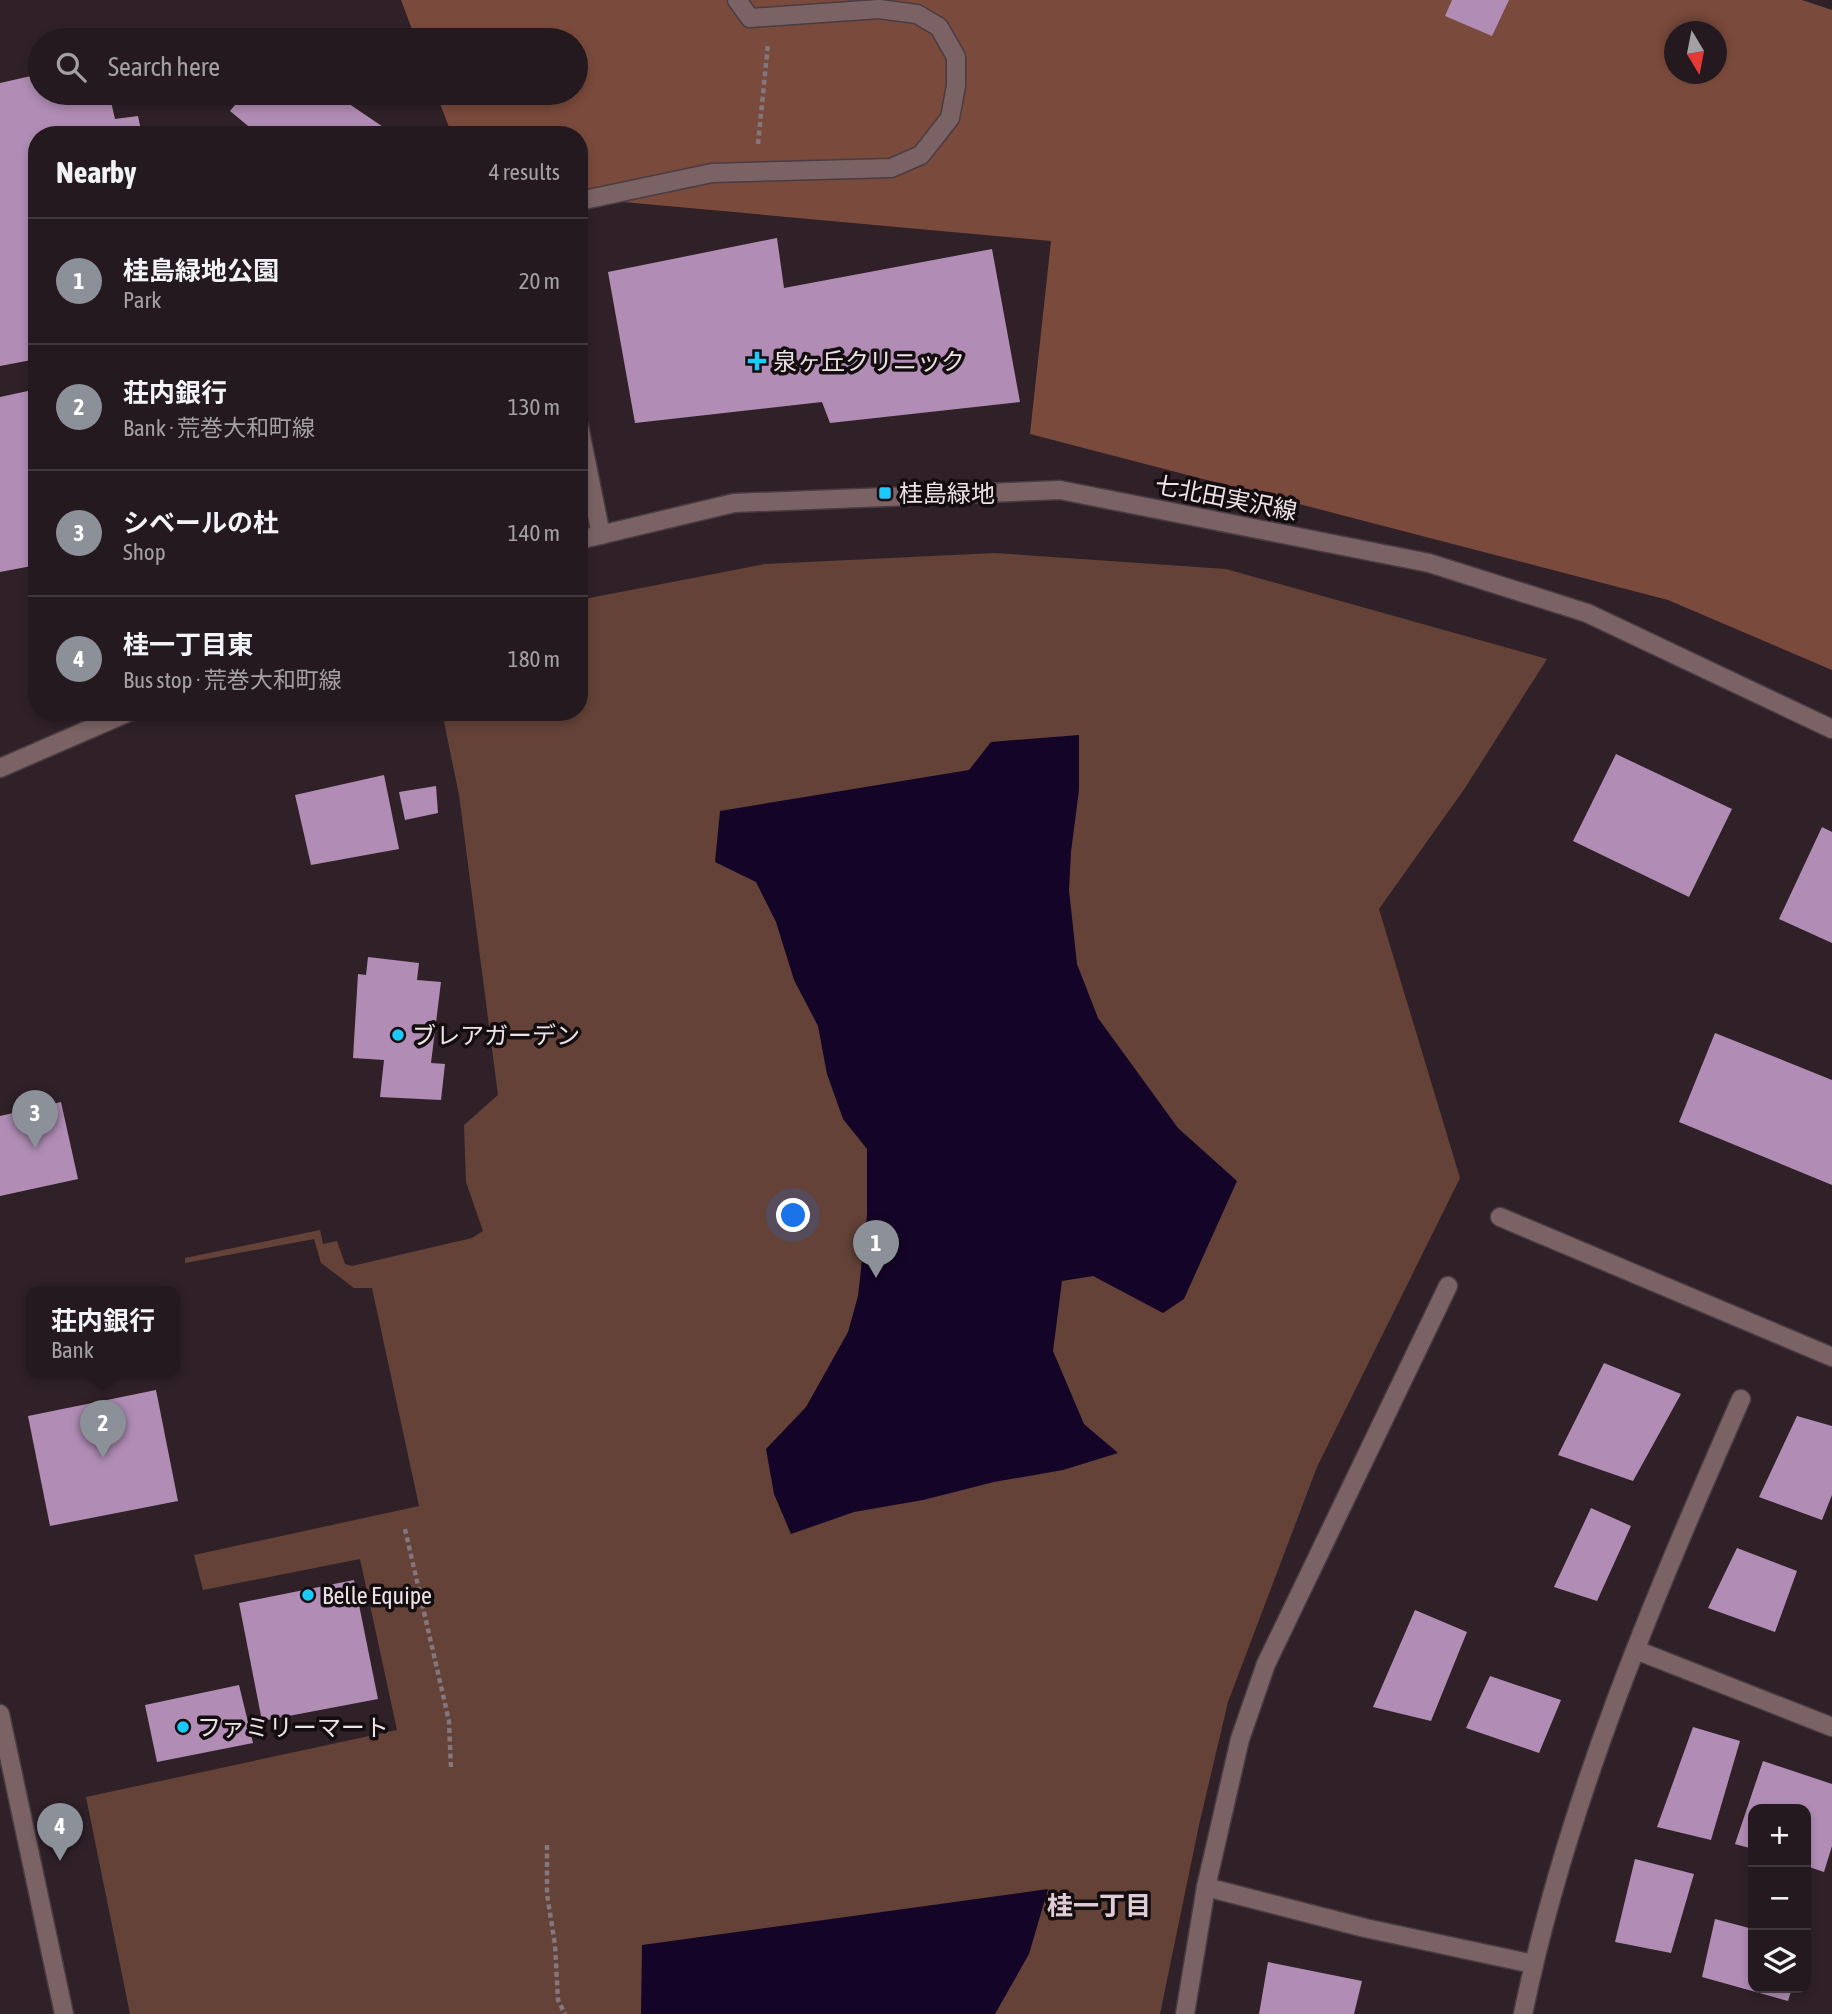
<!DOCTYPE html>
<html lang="en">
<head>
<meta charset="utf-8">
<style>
  :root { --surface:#24191e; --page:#30262b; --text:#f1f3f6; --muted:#a3a0a4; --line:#41383c; --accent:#8c9099 }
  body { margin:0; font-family:"Asap Condensed","Noto Sans JP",sans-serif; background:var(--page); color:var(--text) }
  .controls { position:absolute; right:21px; bottom:21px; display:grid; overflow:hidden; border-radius:14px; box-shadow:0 4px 10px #0003 }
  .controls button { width:63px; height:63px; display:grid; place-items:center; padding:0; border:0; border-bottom:2px solid var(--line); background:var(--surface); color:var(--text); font:35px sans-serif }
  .compass { position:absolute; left:1664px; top:21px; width:63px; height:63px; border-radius:50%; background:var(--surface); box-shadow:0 4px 10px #0003; rotate:170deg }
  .you { position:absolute; left:794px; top:1216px; width:24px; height:24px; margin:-18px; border:5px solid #fff; border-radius:50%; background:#1a73e8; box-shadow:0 0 0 10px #1a73e833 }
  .badge { display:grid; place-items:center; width:46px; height:46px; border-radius:50%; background:var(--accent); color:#fff; font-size:23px; font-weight:700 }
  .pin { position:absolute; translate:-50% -58px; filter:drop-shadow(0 2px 4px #0008) }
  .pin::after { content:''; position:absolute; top:37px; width:24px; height:21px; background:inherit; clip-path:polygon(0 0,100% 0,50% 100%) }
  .popup { position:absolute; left:26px; top:1286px; width:154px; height:91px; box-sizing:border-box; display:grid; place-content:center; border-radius:14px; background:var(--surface); filter:drop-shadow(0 2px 5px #0005); font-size:23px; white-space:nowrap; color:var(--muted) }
  .popup b { font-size:26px; color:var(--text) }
  .popup::after { content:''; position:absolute; left:50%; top:100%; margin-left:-14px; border:14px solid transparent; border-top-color:var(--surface) }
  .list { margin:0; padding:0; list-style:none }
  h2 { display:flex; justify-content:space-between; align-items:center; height:91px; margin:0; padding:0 28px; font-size:30px }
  h2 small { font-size:23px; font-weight:400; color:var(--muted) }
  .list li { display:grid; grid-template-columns:46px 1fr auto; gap:21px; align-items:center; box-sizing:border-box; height:126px; padding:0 28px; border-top:2px solid var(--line) }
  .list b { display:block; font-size:26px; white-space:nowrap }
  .list p { margin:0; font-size:23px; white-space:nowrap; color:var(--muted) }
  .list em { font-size:23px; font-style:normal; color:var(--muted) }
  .icon { flex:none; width:38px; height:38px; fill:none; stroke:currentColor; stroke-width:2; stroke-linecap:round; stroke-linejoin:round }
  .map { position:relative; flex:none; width:1832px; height:2014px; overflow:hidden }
  .search { position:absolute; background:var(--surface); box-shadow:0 4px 10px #0003; left:28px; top:28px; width:560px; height:77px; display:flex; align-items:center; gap:18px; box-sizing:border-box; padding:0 24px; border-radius:38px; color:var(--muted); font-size:26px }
  .panel { position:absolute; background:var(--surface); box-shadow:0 4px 10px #0003; left:28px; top:126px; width:560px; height:595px; border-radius:28px }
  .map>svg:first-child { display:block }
  .green { fill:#644238 }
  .forest { fill:#7a4a3c; fill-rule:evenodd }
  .water { fill:#140528 }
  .building { fill:#b18db5 }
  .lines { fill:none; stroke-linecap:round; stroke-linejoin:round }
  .minor-casing { stroke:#4a3c43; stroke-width:21 }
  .path { stroke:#83767c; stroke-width:4.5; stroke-dasharray:5 3.5; stroke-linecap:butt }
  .minor { stroke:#7b6365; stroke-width:18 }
  .poi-dot { fill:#19cafc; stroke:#140d10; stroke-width:2.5 }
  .labels { text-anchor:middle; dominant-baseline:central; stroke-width:7; stroke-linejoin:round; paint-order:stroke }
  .poi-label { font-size:24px; fill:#ede3e7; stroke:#140d10; text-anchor:start }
  .street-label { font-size:24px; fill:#ede3e7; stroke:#140d10 }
  .neighbourhood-label { font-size:26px; font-weight:bold; fill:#e0ccd5; stroke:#140d10 }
</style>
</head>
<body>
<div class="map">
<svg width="1832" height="2014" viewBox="0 0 1832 2014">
  <rect width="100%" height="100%" fill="#302128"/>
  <polygon class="green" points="995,553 1226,569 1547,659 1465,788 1379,909 1460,1178 1317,1467 1228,1702 1199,1825 1160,2014 130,2014 86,1797 397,1730 360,1559 203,1590 194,1555 419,1506 372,1288 354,1288 321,1263 314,1239 185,1263 185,1258 320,1230 323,1244 337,1241 345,1264 352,1266 472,1238 483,1231 466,1182 464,1125 498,1095 459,795 442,712 579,712 579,600 765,564"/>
  <path class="forest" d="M401 0H1802L1832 10V670L1668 600 1030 434 1051 241 579 198V135H452L436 93H576V40H416ZM1674 32H1716V74H1674Z"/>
  <g class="water">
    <polygon points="1079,735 1079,790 1071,852 1069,890 1077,964 1098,1018 1178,1128 1237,1181 1184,1299 1163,1313 1093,1276 1062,1281 1053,1351 1084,1424 1118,1453 1063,1470 994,1482 923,1500 854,1512 791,1534 774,1494 766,1449 806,1407 848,1332 858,1296 867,1215 867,1149 843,1119 827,1074 818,1026 794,980 776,922 756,882 715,862 720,811 969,770 991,742"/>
    <polygon points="1048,1889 1029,1954 995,2014 641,2014 642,1945"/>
  </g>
  <g class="building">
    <polygon points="1452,0 1509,0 1492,36 1445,16"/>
    <polygon points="40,74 40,93 109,93 115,119 138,116 142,135 37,135 37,359 0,366 0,83"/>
    <polygon points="245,93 333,93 395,135 259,135 230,111"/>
    <polygon points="777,238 784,288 992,249 1020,402 830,423 822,402 635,423 608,272"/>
    <polygon points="37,389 37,565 0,572 0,397"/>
    <polygon points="1616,754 1732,809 1689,897 1573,841"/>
    <polygon points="384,775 399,849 311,865 295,795"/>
    <polygon points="436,786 438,813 405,820 399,792"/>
    <polygon points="1822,827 1832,832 1832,943 1779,919"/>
    <polygon points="368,957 419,963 417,980 441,982 431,1063 445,1064 441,1100 380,1097 384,1060 353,1058 358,974 366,975"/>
    <polygon points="1715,1033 1832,1080 1832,1185 1679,1122"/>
    <polygon points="61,1102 78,1179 0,1196 0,1116"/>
    <polygon points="1604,1363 1681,1394 1633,1481 1558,1455"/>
    <polygon points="156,1390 178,1501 50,1526 28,1416"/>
    <polygon points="1797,1416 1832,1426 1832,1495 1822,1520 1759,1497"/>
    <polygon points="1591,1508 1631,1526 1597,1601 1554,1587"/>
    <polygon points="1737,1548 1797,1571 1775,1632 1708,1608"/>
    <polygon points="354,1580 378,1699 262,1721 239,1603"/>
    <polygon points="1415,1610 1467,1632 1431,1721 1373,1707"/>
    <polygon points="1490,1676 1561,1700 1539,1753 1466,1728"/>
    <polygon points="239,1685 253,1743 157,1762 145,1705"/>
    <polygon points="1693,1727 1740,1741 1711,1840 1657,1827"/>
    <polygon points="1763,1761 1832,1784 1832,1846 1824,1872 1806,1866 1806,1809 1753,1809 1753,1849 1735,1844"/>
    <polygon points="1635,1859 1694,1874 1671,1953 1615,1942"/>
    <polygon points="1715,1919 1753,1929 1753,1988 1792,1988 1788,2001 1702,1977"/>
    <polygon points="1268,1962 1362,1981 1354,2014 1259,2014"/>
  </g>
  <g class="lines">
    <defs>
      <g id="minor">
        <polyline points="579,201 712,173 891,168 921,155 950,118 956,86 956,57 939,27 917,14 879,9 750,18 737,0"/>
        <polyline points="579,426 601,535"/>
        <polyline points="579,540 734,503 1060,490 1429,563 1587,613 1832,729"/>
        <polyline points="0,768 129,712"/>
        <polyline points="1500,1217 1832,1357"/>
        <polyline points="1636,1650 1832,1727"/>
        <polyline points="0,1714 64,2014"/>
        <polyline points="1206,1887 1365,1928 1533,1964"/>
        <polyline points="1185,2014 1206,1887 1240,1739 1266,1664 1448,1286"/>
        <path d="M1523 2014C1567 1800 1654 1597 1741 1399"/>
      </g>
    </defs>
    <use href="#minor" class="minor-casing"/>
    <g class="path">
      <polyline points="758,144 768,44"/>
      <polyline points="405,1529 449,1721 451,1769"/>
      <polyline points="547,1845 547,1894 555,1945 558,2000 565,2014"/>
    </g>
    <use href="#minor" class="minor"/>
  </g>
  <g class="poi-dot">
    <path d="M753.5 350.5h7v7h7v7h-7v7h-7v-7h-7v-7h7z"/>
    <rect x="878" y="486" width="14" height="14" rx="3.5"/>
    <circle cx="398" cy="1035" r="7"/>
    <circle cx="308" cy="1595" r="7"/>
    <circle cx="183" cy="1727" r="7"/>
  </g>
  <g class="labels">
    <g class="poi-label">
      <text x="773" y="361">泉ヶ丘クリニック</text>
      <text x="899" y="493">桂島緑地</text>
      <text x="412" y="1035">ブレアガーデン</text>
      <text x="322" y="1595">Belle Equipe</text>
      <text x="197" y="1727">ファミリーマート</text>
    </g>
    <g class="street-label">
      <text transform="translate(1226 498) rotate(11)">七北田実沢線</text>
    </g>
    <g class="neighbourhood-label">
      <text x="1099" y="1906">桂一丁目</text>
    </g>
  </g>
</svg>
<div class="controls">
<button>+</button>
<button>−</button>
<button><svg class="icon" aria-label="layers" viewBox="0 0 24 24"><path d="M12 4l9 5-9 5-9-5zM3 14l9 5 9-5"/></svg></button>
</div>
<svg class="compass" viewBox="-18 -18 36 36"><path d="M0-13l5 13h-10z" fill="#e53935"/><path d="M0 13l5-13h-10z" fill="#a3a0a4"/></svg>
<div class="you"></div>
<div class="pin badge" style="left:876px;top:1278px">1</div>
<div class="pin badge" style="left:103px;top:1458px">2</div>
<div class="popup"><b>荘内銀行</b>Bank</div>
<div class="pin badge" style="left:35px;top:1148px">3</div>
<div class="pin badge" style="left:60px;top:1861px">4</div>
<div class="search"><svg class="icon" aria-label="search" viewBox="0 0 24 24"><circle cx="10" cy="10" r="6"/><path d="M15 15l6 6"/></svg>Search here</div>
<section class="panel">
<h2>Nearby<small>4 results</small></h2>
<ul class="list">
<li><span class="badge">1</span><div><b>桂島緑地公園</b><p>Park</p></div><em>20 m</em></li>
<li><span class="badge">2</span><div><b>荘内銀行</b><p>Bank · 荒巻大和町線</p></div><em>130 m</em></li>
<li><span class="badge">3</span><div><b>シベールの杜</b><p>Shop</p></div><em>140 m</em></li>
<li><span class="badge">4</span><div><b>桂一丁目東</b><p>Bus stop · 荒巻大和町線</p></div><em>180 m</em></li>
</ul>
</section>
</div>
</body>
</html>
